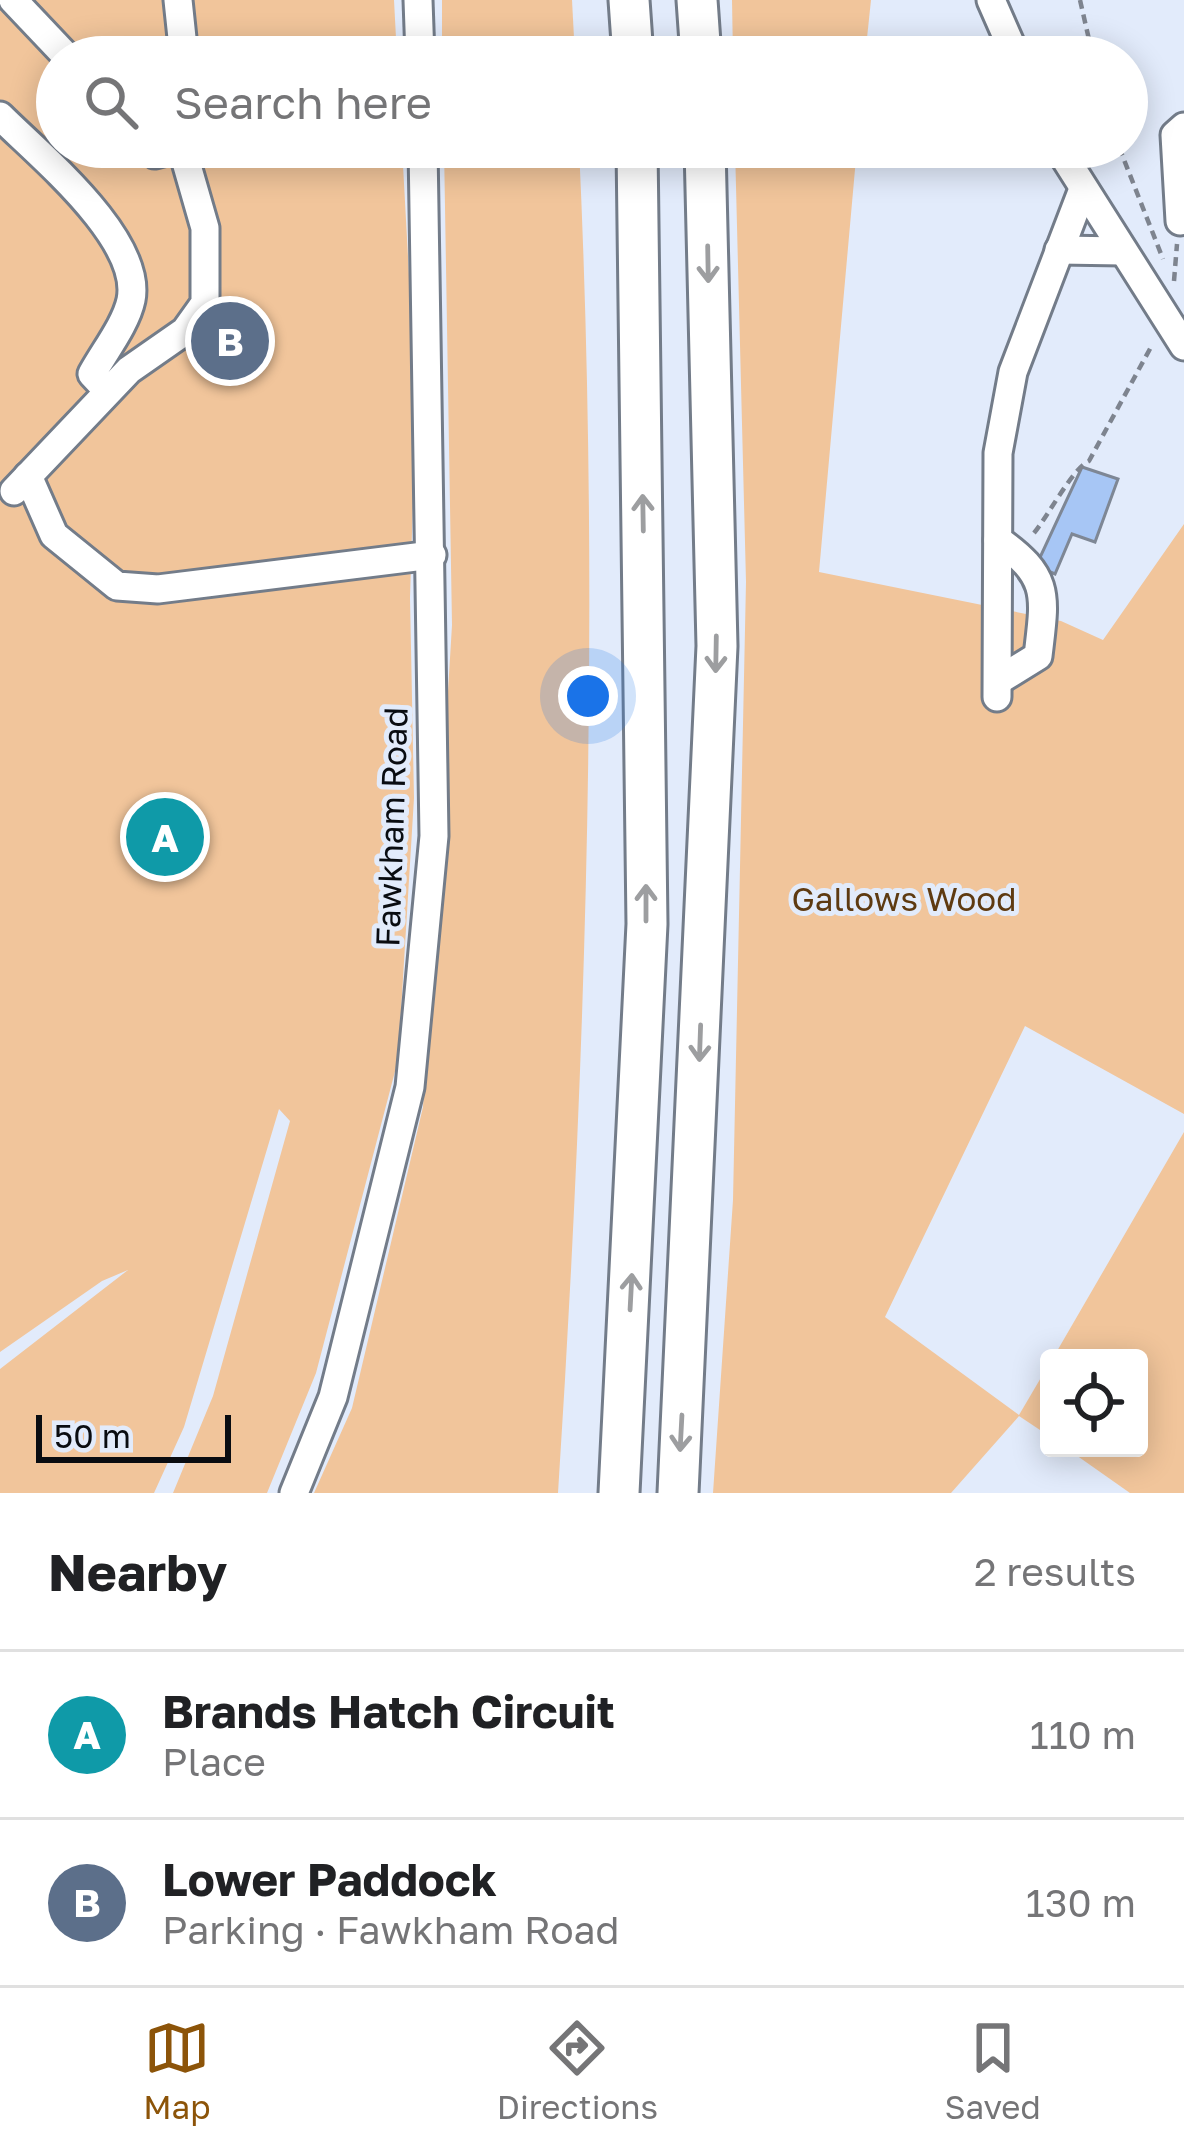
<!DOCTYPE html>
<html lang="en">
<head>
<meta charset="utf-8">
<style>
  :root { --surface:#fff; --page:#f2f2f2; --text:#202124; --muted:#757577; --line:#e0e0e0; --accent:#8c5409 }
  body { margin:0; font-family:"Golos Text",sans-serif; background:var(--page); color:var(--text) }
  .controls { position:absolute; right:36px; bottom:36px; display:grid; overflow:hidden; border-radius:12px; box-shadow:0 6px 30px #0003 }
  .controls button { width:108px; height:108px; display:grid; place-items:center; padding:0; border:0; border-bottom:3px solid var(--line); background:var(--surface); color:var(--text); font:60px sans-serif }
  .scale { position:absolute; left:36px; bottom:30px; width:195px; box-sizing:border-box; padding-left:12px; border:6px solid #090c11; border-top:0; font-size:33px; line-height:42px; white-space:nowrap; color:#090c11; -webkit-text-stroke:9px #e2ebfb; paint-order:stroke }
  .you { position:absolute; left:588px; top:696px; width:42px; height:42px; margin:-30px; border:9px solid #fff; border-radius:50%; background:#1a73e8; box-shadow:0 0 0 18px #1a73e833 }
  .badge { display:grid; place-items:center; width:78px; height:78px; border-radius:50%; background:var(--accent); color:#fff; font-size:39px; font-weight:700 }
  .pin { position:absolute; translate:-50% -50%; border:6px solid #fff; box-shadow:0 3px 12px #0006 }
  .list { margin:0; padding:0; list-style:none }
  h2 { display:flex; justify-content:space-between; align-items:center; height:156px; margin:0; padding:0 48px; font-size:51px }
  h2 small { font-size:39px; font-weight:400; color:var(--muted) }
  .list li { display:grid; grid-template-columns:78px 1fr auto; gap:36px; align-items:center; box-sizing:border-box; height:168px; padding:0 48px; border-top:3px solid var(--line) }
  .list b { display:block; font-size:45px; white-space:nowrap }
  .list p { margin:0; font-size:39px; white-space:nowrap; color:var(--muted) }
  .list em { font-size:39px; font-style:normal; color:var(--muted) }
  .icon { flex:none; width:66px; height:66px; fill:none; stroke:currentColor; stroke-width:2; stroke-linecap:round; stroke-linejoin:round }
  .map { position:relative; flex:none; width:1184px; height:1493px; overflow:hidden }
  .search { position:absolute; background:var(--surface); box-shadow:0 6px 30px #0003; left:36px; right:36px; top:36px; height:132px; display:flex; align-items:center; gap:30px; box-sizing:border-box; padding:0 42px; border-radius:66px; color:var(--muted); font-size:45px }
  .sheet { height:492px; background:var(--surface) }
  nav { display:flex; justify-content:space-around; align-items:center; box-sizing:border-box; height:168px; border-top:3px solid var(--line); background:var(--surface); font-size:33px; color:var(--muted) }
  nav a { display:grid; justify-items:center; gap:6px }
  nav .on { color:var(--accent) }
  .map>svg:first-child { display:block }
  .green { fill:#f1c59b }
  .building { fill:#a7c6f5; stroke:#7e8795; stroke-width:3 }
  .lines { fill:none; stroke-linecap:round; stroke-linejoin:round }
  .minor-casing { stroke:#737c89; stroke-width:33 }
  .highway-casing { stroke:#737c89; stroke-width:45 }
  .path { stroke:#7e848f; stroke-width:4.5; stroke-dasharray:9 6; stroke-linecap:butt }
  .minor { stroke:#fff; stroke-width:27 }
  .highway { stroke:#fff; stroke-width:39 }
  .oneway { stroke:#9d9ea0 }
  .labels { text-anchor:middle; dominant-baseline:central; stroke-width:10; stroke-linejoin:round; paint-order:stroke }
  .street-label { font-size:33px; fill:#090c11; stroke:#e2ebfb }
  .park-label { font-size:33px; fill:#5e3a11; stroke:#e2ebfb }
</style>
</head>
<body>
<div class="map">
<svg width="1184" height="1493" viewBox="0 0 1184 1493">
  <rect width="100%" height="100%" fill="#e2ebfb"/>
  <g class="green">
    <polygon points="0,0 394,0 397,57 57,57 57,147 402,147 416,402 410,598 414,798 398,1060 316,1373 267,1493 173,1493 213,1396 290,1121 279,1109 184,1427 154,1493 0,1493 0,1369 128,1270 102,1281 0,1352"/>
    <polygon points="442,0 572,0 575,57 442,57"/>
    <polygon points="732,0 871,0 865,57 733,57"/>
    <path d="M444 147H579C600 595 587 1045 558 1493H314L352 1408 423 1107 452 625Z"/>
    <polygon points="735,147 857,147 819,572 1061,621 1103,640 1184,524 1184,1114 1025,1026 885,1317 1019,1415 1049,1364 1049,1436 1019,1416 951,1493 713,1493 733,1200 746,582"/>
    <polygon points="1184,1132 1184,1493 1130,1493 1066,1448 1139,1448 1139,1358 1053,1358"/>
  </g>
  <polygon class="building" points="1082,467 1118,479 1095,542 1072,534 1055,574 1036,566"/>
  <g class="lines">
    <defs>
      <g id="minor">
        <polyline points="13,0 67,57"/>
        <polyline points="178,0 184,57"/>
        <polyline points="418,0 420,57"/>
        <polyline points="991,0 1016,57"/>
        <path d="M0 116C39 155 143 239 131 300 126 324 104 352 92 374L108 391"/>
        <polyline points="1184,127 1175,135 1180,221 1184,216"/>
        <polyline points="149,147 155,154 182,147"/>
        <polyline points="1058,147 1184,346"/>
        <polyline points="1059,250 1123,251"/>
        <polyline points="28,476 54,535 117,586 158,589 432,555"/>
        <polyline points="14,491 129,370 185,331 205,303 205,228 182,148"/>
        <path d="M998 540C1051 577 1045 596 1038 656L999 680"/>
        <polyline points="997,697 998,453 1013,372 1083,189"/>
        <polyline points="294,1493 333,1397 410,1087 434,836 423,147"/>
      </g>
      <g id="highway">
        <polyline points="629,0 633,57"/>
        <polyline points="697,0 701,57"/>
        <polyline points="619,1493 647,924 637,147"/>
        <polyline points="678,1493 717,646 705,147"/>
      </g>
    </defs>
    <use href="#minor" class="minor-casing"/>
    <use href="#highway" class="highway-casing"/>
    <g class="path">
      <polyline points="1080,0 1093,57"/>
      <polyline points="1119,147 1163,259"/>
      <polyline points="1174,281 1177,244"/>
      <path d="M1034 533C1048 516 1073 468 1089 461L1151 347"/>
    </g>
    <use href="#minor" class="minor"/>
    <use href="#highway" class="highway"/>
  </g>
  <defs><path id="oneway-shaft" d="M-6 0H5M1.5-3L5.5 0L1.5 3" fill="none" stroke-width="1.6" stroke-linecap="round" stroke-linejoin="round" transform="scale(3)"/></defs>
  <g class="oneway">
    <use href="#oneway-shaft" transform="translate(708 264) rotate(89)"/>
    <use href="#oneway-shaft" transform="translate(643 513) rotate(-91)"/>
    <use href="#oneway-shaft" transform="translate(716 654) rotate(91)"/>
    <use href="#oneway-shaft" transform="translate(646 903) rotate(-90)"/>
    <use href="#oneway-shaft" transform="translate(700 1043) rotate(92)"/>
    <use href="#oneway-shaft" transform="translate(631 1292) rotate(-87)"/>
    <use href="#oneway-shaft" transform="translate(681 1433) rotate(93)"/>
  </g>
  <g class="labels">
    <g class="street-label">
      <text transform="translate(391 827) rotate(-88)">Fawkham Road</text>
    </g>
    <g class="park-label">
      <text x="904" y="898">Gallows Wood</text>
    </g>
  </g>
</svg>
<div class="controls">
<button><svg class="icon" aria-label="locate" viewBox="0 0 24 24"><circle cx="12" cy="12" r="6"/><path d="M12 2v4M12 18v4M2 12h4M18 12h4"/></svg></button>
</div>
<div class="scale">50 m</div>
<div class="you"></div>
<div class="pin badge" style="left:165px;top:837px;background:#0f9aa8">A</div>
<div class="pin badge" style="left:230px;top:341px;background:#5c6f8a">B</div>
<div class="search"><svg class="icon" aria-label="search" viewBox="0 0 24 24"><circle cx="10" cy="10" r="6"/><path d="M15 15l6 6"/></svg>Search here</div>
</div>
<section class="sheet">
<h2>Nearby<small>2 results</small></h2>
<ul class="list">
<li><span class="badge" style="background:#0f9aa8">A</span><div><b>Brands Hatch Circuit</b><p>Place</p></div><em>110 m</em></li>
<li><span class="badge" style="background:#5c6f8a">B</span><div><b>Lower Paddock</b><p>Parking · Fawkham Road</p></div><em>130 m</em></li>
</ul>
</section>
<nav>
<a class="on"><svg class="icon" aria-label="map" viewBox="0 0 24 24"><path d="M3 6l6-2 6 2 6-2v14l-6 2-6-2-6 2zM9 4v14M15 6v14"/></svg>Map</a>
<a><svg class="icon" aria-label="directions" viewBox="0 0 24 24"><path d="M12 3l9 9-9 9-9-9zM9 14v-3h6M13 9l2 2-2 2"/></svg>Directions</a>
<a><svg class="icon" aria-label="saved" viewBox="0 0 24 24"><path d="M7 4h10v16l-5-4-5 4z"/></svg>Saved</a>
</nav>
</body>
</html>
